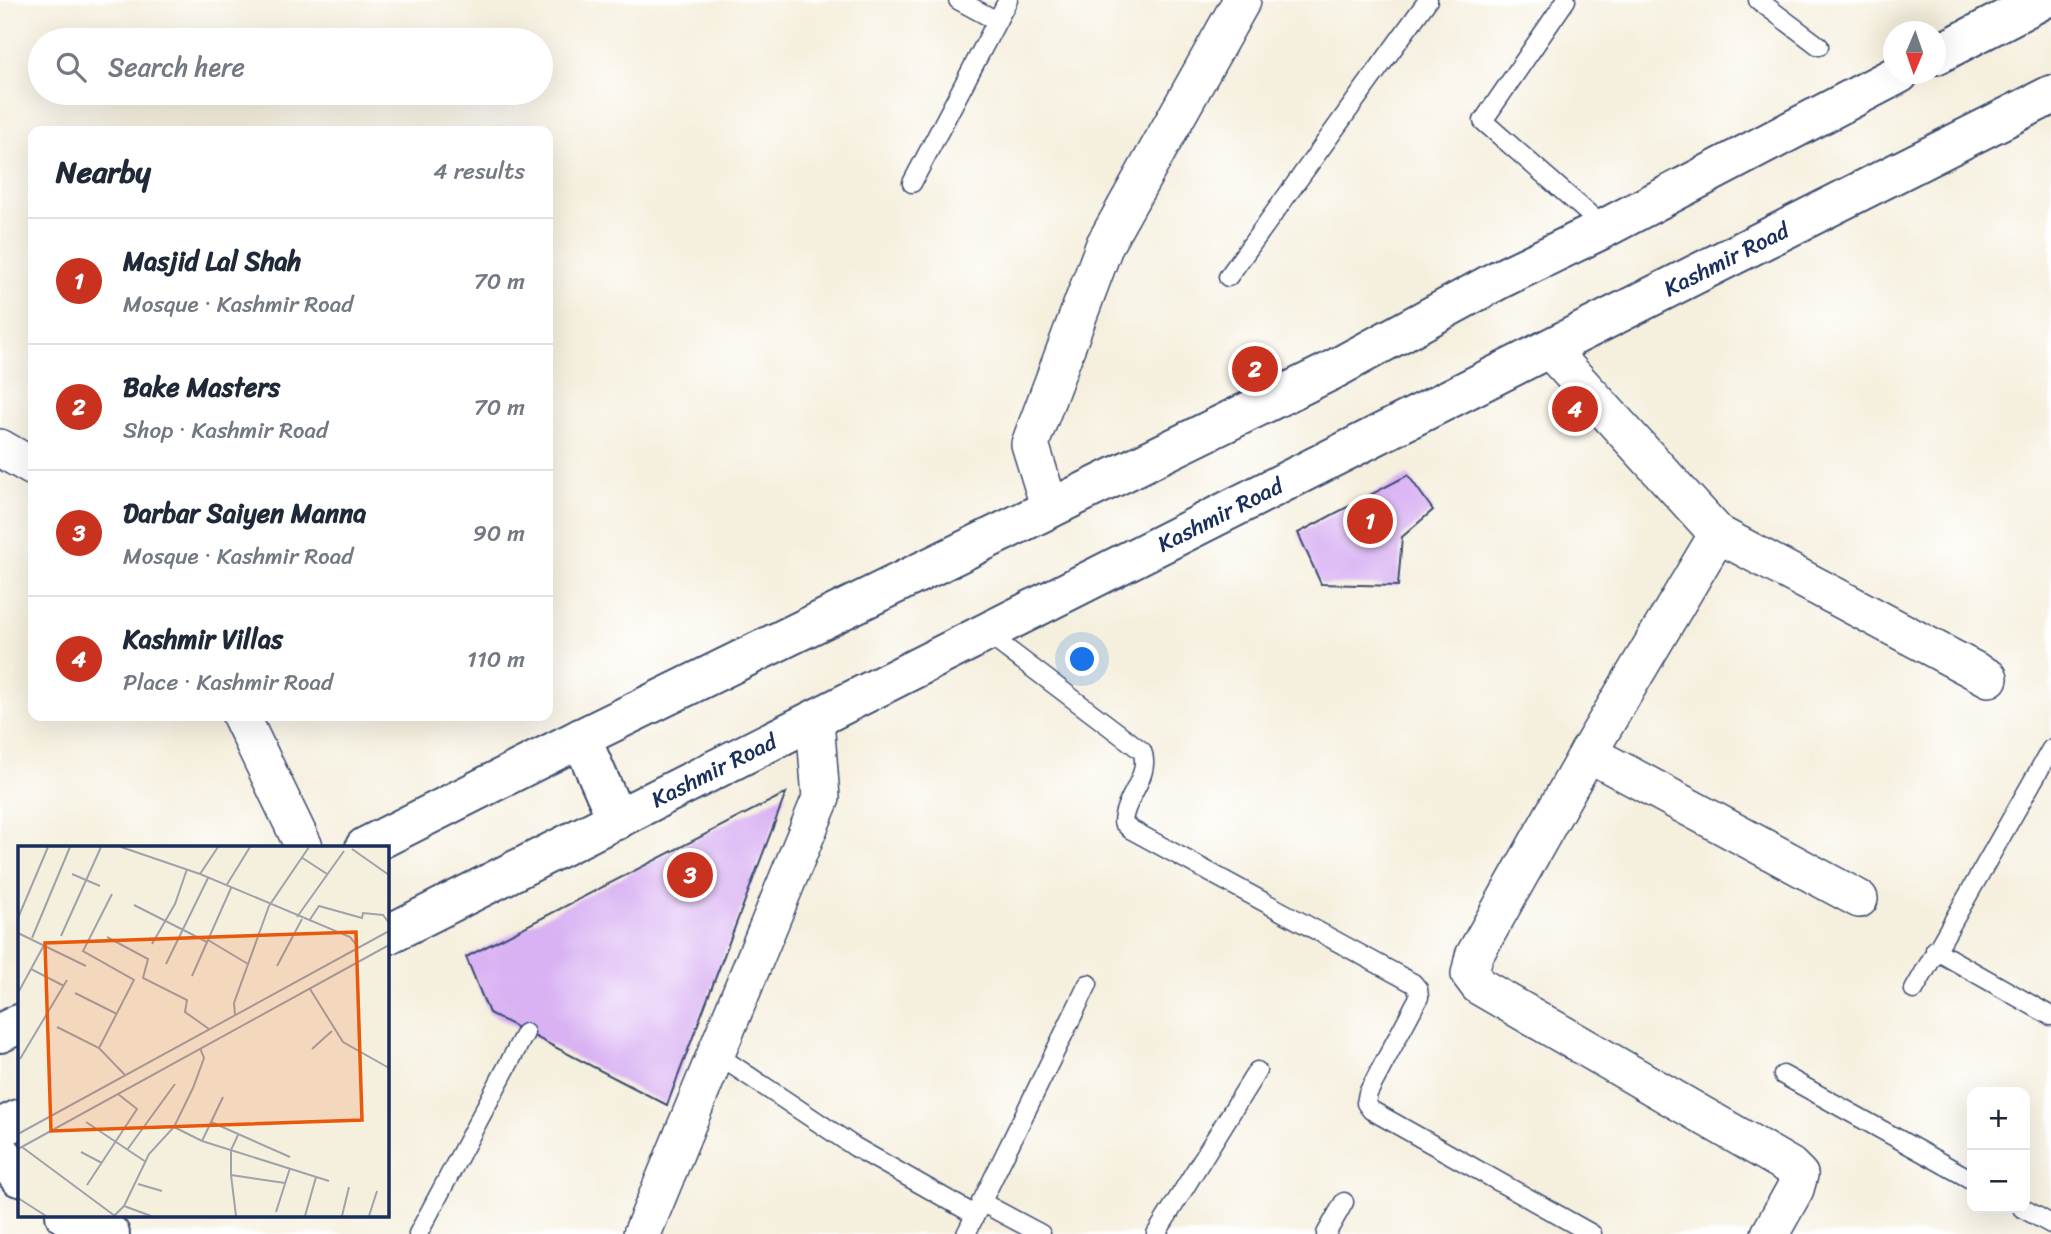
<!DOCTYPE html>
<html lang="en">
<head>
<meta charset="utf-8">
<style>
  :root { --surface:#fff; --page:#f6f6f7; --text:#1f2937; --muted:#747a83; --line:#e0e1e3; --accent:#c8321e }
  body { margin:0; font-family:Sriracha,sans-serif; background:var(--page); color:var(--text) }
  .controls { position:absolute; right:21px; bottom:21px; display:grid; overflow:hidden; border-radius:14px; box-shadow:0 7px 28px #0002 }
  .controls button { width:63px; height:63px; display:grid; place-items:center; padding:0; border:0; border-bottom:2px solid var(--line); background:var(--surface); color:var(--text); font:35px sans-serif }
  .compass { position:absolute; left:1883px; top:21px; width:63px; height:63px; border-radius:50%; background:var(--surface); box-shadow:0 7px 28px #0002; rotate:182deg }
  .you { position:absolute; left:1083px; top:660px; width:24px; height:24px; margin:-18px; border:5px solid #fff; border-radius:50%; background:#1a73e8; box-shadow:0 0 0 10px #1a73e833 }
  .badge { display:grid; place-items:center; width:46px; height:46px; border-radius:50%; background:var(--accent); color:#fff; font-size:23px; font-weight:700 }
  .pin { position:absolute; translate:-50% -50%; border:4px solid #fff; box-shadow:0 2px 7px #0006 }
  .list { margin:0; padding:0; list-style:none }
  h2 { display:flex; justify-content:space-between; align-items:center; height:91px; margin:0; padding:0 28px; font-size:30px }
  h2 small { font-size:23px; font-weight:400; color:var(--muted) }
  .list li { display:grid; grid-template-columns:46px 1fr auto; gap:21px; align-items:center; box-sizing:border-box; height:126px; padding:0 28px; border-top:2px solid var(--line) }
  .list b { display:block; font-size:26px; white-space:nowrap }
  .list p { margin:0; font-size:23px; white-space:nowrap; color:var(--muted) }
  .list em { font-size:23px; font-style:normal; color:var(--muted) }
  .icon { flex:none; width:38px; height:38px; fill:none; stroke:currentColor; stroke-width:2; stroke-linecap:round; stroke-linejoin:round }
  .map { position:relative; flex:none; width:2051px; height:1234px; overflow:hidden }
  .search { position:absolute; background:var(--surface); box-shadow:0 7px 28px #0002; left:28px; top:28px; width:525px; height:77px; display:flex; align-items:center; gap:18px; box-sizing:border-box; padding:0 24px; border-radius:38px; color:var(--muted); font-size:26px }
  .panel { position:absolute; background:var(--surface); box-shadow:0 7px 28px #0002; left:28px; top:126px; width:525px; height:595px; border-radius:14px }
  .map>svg:first-child { display:block }
  .building { fill:#d9b2f3 }
  .lines { fill:none; stroke-linecap:round; stroke-linejoin:round }
  .service-casing { stroke:#3c4c71; stroke-width:21 }
  .minor-casing { stroke:#3c4c71; stroke-width:40 }
  .tertiary-casing { stroke:#3c4c71; stroke-width:42 }
  .primary-casing { stroke:#3c4c71; stroke-width:42 }
  .service { stroke:#fff; stroke-width:18 }
  .minor { stroke:#fff; stroke-width:37 }
  .tertiary { stroke:#fff; stroke-width:38 }
  .primary { stroke:#fff; stroke-width:38 }
  .labels { text-anchor:middle; dominant-baseline:central; stroke-width:5; stroke-linejoin:round; paint-order:stroke }
  .street-label { font-size:23px; fill:#1b2f5e; stroke:#fff }
  .inset-road { fill:none; stroke:#9ea2aa; stroke-width:2 }
  .view { fill:#e8590c; fill-opacity:0.15; stroke:#e8590c; stroke-width:3.5 }
  .inset-edge { fill:none; stroke:#1b2f5e; stroke-width:3.5 }
</style>
</head>
<body>
<div class="map">
<svg width="2051" height="1234" viewBox="0 0 2051 1234">
  <rect width="100%" height="100%" fill="#fff"/>
  <filter id="ink" filterUnits="userSpaceOnUse"><feTurbulence type="fractalNoise" baseFrequency=".0143" numOctaves="2"/><feDisplacementMap in="SourceGraphic" scale="14" xChannelSelector="R" yChannelSelector="G"/><feConvolveMatrix kernelMatrix="1 2 1 2 8 2 1 2 1" color-interpolation-filters="sRGB"/></filter>
  <filter id="wash" filterUnits="userSpaceOnUse"><feTurbulence type="fractalNoise" baseFrequency=".00686" numOctaves="4" result="noise"/><feDisplacementMap in="SourceGraphic" scale="28" xChannelSelector="R" yChannelSelector="G"/><feGaussianBlur stdDeviation="1.57" result="paint"/><feColorMatrix in="noise" values="0 0 0 0 0 0 0 0 0 0 0 0 0 0 0 0 0 1.4 0 .05"/><feComposite in="paint" operator="in"/></filter>
  <g filter="url(#wash)">
    <rect width="100%" height="100%" fill="#f5efdd"/>
    <g id="blocks">
      <g class="building">
        <polygon points="1408,475 1433,510 1402,537 1398,586 1321,584 1298,533"/>
        <polygon points="786,793 667,1105 489,1013 466,957"/>
      </g>
    </g>
  </g>
  <g filter="url(#ink)">
    <use href="#blocks" fill-opacity="0" stroke="#3c4c71" stroke-width="2"/>
    <g class="lines">
      <defs>
        <g id="service">
          <polyline points="958,0 997,21"/>
          <polyline points="1566,0 1483,121 1605,228"/>
          <polyline points="1758,0 1819,46"/>
          <polyline points="912,183 1008,0"/>
          <polyline points="1228,277 1428,0"/>
          <path d="M986 633 1142 751C1152 775 1124 798 1123 822L1130 829 1413 983 1418 989 1419 997 1368 1093 1366 1103 1371 1110 1592 1234"/>
          <polyline points="1935,950 2051,1016"/>
          <polyline points="1914,990 2051,749"/>
          <polyline points="716,1054 855,1147 975,1215"/>
          <polyline points="1783,1075 1972,1180"/>
          <polyline points="981,1202 1041,1234"/>
          <polyline points="2022,1208 2051,1224"/>
          <polyline points="418,1234 525,1033"/>
          <polyline points="966,1234 1088,984"/>
          <polyline points="1156,1234 1257,1071"/>
          <polyline points="1326,1234 1344,1202"/>
        </g>
        <g id="minor">
          <polyline points="1549,349 1718,534 1989,678"/>
          <polyline points="0,448 33,467"/>
          <polyline points="1050,509 1030,444 1105,244 1242,0"/>
          <polyline points="1718,534 1588,753 1474,956 1470,974 1479,986 1790,1166 1799,1175 1795,1189 1770,1234"/>
          <polyline points="241,716 304,847"/>
          <polyline points="1588,753 1859,899"/>
          <polyline points="642,1234 821,798 815,720"/>
        </g>
        <g id="tertiary">
          <polyline points="0,1151 19,1177"/>
          <polyline points="65,1215 110,1234"/>
        </g>
        <g id="primary">
          <polyline points="1936,55 2042,0"/>
          <polyline points="581,738 617,820"/>
          <polyline points="365,847 581,738 1329,372 1498,280 1605,228 1899,74"/>
          <path id="s1" d="M387 935 2051 95"/>
          <polyline points="0,1033 19,1024"/>
          <polyline points="0,1128 19,1119"/>
        </g>
      </defs>
      <use href="#service" class="service-casing"/>
      <use href="#minor" class="minor-casing"/>
      <use href="#tertiary" class="tertiary-casing"/>
      <use href="#primary" class="primary-casing"/>
      <use href="#service" class="service"/>
      <use href="#minor" class="minor"/>
      <use href="#tertiary" class="tertiary"/>
      <use href="#primary" class="primary"/>
    </g>
  </g>
  <g class="labels">
    <g class="street-label">
      <text stroke="none"><textPath href="#s1" startOffset="1500">Kashmir Road</textPath></text>
      <text stroke="none"><textPath href="#s1" startOffset="933">Kashmir Road</textPath></text>
      <text stroke="none"><textPath href="#s1" startOffset="366">Kashmir Road</textPath></text>
    </g>
  </g>
  <g transform="translate(18 846)">
    <rect width="371" height="371" fill="#f5efdd"/>
    <path class="inset-road" d="M103 1 182 28 332 91 340 101M334 3 371 29M283 11 309 28M54 28 82 40M182 28 200 1M208 40 232 1M116 59 189 96M279 71 326 5M0 72 30 1M291 75 301 60 344 72 345 67 365 69 371 77M0 87 68 120M43 90 83 1M89 91 130 113 125 132 169 154 167 166 191 183M14 92 52 1M190 94 230 118M134 98 157 58 169 23M148 118 190 32M259 120 284 73M13 123 46 140M174 130 213 42M292 143 325 196 371 222M0 147 26 99M57 147 99 168M217 169 216 157 251 60 291 1M39 181 81 202 107 229M81 202 116 134 65 105 94 48M294 203 314 185M2 213 49 134M68 276 128 316M193 276 272 311M156 281 184 295 311 335M0 288 371 85M184 295 205 251M4 301 97 370M0 303 371 99M109 304 157 238M63 306 84 317M213 329 267 337M120 338 144 345M69 339 119 263 100 248M0 352 28 370M106 360 131 308 156 281 175 242 186 212 182 202M258 366 272 322M96 370 106 360 133 370M218 370 213 329V304L220 289M287 370 298 331M324 370 331 341M351 370 359 345"/>
    <path class="view" d="M338 86 344 274 33 285 27 97Z"/>
    <rect width="371" height="371" class="inset-edge"/>
  </g>
</svg>
<div class="controls">
<button>+</button>
<button>−</button>
</div>
<svg class="compass" viewBox="-18 -18 36 36"><path d="M0-13l5 13h-10z" fill="#e53935"/><path d="M0 13l5-13h-10z" fill="#747a83"/></svg>
<div class="you"></div>
<div class="pin badge" style="left:1370px;top:521px">1</div>
<div class="pin badge" style="left:1255px;top:369px">2</div>
<div class="pin badge" style="left:690px;top:875px">3</div>
<div class="pin badge" style="left:1575px;top:409px">4</div>
<div class="search"><svg class="icon" aria-label="search" viewBox="0 0 24 24"><circle cx="10" cy="10" r="6"/><path d="M15 15l6 6"/></svg>Search here</div>
<section class="panel">
<h2>Nearby<small>4 results</small></h2>
<ul class="list">
<li><span class="badge">1</span><div><b>Masjid Lal Shah</b><p>Mosque · Kashmir Road</p></div><em>70 m</em></li>
<li><span class="badge">2</span><div><b>Bake Masters</b><p>Shop · Kashmir Road</p></div><em>70 m</em></li>
<li><span class="badge">3</span><div><b>Darbar Saiyen Manna</b><p>Mosque · Kashmir Road</p></div><em>90 m</em></li>
<li><span class="badge">4</span><div><b>Kashmir Villas</b><p>Place · Kashmir Road</p></div><em>110 m</em></li>
</ul>
</section>
</div>
</body>
</html>
